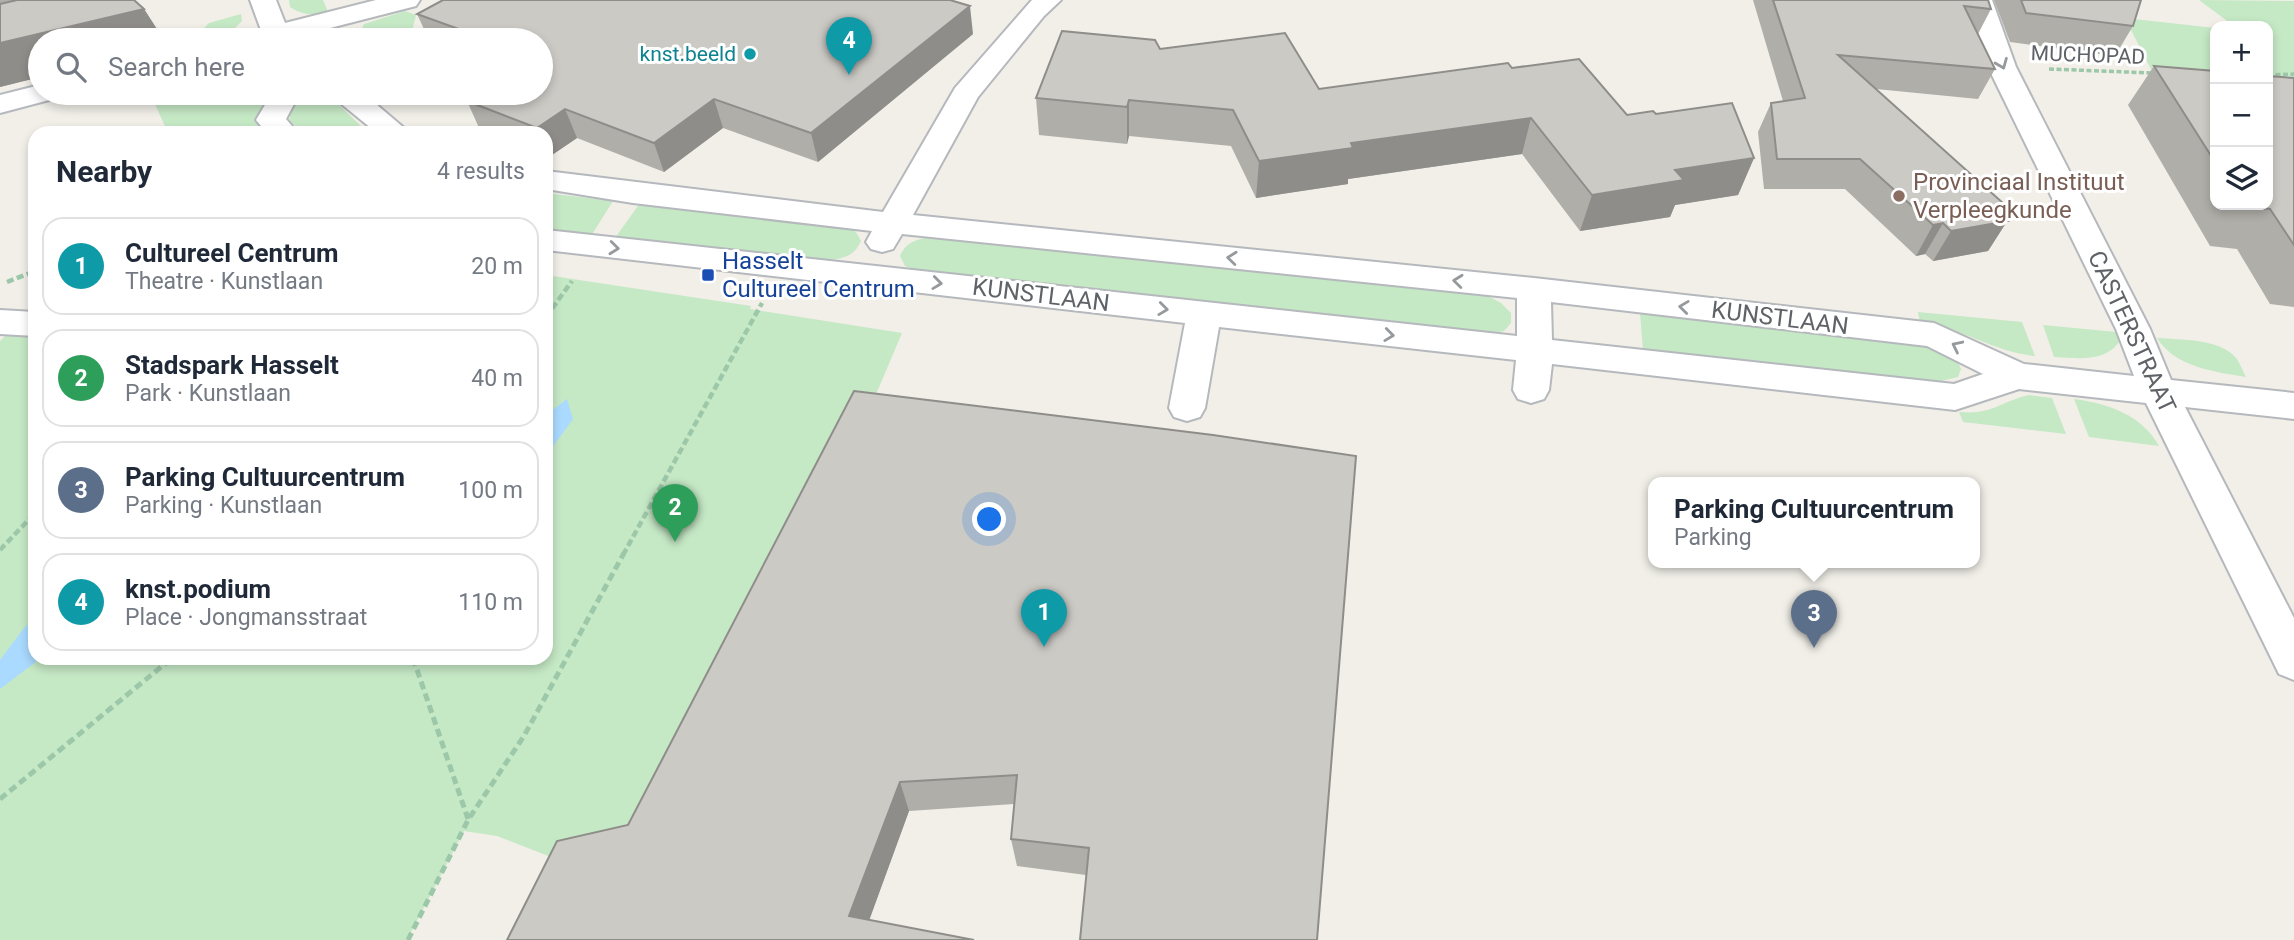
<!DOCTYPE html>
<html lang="en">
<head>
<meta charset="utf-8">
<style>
  :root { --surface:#fff; --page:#f2f2f3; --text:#1f2937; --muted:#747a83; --line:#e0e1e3; --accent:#ea4335 }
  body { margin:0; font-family:Roboto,sans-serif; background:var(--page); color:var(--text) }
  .controls { position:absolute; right:21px; top:21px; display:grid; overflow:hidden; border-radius:14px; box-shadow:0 4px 10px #0003 }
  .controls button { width:63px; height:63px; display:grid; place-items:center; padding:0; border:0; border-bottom:2px solid var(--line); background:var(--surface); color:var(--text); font:35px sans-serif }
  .you { position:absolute; left:990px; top:520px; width:24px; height:24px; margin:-18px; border:5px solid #fff; border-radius:50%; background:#1a73e8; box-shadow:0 0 0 10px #1a73e833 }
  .badge { display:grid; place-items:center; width:46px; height:46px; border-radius:50%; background:var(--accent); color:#fff; font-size:23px; font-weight:700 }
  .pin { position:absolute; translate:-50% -58px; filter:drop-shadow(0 2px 4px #0008) }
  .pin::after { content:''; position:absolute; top:37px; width:24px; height:21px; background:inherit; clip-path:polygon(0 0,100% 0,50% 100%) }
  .popup { position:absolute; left:1648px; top:477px; width:332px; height:91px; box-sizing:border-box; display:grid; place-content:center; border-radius:14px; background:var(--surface); filter:drop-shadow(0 2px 5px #0005); font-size:23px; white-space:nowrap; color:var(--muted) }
  .popup b { font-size:26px; color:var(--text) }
  .popup::after { content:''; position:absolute; left:50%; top:100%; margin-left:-14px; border:14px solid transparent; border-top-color:var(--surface) }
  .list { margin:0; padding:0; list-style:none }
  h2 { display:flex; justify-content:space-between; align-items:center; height:91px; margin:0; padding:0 28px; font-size:30px }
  h2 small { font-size:23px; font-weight:400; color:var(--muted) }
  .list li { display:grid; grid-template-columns:46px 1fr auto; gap:21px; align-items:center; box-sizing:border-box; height:98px; margin:0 14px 14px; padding:0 14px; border:2px solid var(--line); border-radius:21px }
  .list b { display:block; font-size:26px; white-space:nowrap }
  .list p { margin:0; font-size:23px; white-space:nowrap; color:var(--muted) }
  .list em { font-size:23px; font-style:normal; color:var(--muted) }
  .icon { flex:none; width:38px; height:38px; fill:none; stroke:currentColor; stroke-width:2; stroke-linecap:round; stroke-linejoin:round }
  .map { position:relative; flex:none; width:2294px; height:940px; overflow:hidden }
  .search { position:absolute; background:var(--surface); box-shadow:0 4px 10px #0003; left:28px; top:28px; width:525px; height:77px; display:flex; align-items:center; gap:18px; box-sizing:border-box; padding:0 24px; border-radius:38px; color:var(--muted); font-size:26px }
  .panel { position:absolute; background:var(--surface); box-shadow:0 4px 10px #0003; left:28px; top:126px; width:525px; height:539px; border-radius:21px }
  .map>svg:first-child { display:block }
  .green { fill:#c5e8c5 }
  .water { fill:#aadaff }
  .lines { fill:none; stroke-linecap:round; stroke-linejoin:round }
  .minor-casing { stroke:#b5b8bc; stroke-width:4 }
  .path-far2 { stroke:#9cc7a9; stroke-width:3.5; stroke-dasharray:5 2.5; stroke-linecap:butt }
  .path-far1 { stroke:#9cc7a9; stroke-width:4.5; stroke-dasharray:7 3.5; stroke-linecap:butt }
  .path { stroke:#9cc7a9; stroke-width:5; stroke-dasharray:8 4.5; stroke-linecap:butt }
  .minor { fill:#fff; fill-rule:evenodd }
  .wall { fill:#afaea9 }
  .shaded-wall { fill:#8f8d8a }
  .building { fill:#cccac5; stroke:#8f8d8a; stroke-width:2 }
  .oneway { stroke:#979a9d }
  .culture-dot { fill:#0f9aa8; stroke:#fff; stroke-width:2.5 }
  .education-dot { fill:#8d6e63; stroke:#fff; stroke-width:2.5 }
  .transit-dot { fill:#1a4fb4; stroke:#fff; stroke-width:2.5 }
  .labels { text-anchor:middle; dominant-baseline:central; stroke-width:6; stroke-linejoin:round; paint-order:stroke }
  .far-culture-label { font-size:21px; fill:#0d838f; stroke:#fff; text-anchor:end }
  .far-street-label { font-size:21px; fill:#5f6368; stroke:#fff }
  .education-label { font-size:24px; fill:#785e54; stroke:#fff; text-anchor:start }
  .transit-label { font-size:24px; fill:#164399; stroke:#fff; text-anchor:start }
  .street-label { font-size:24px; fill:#5f6368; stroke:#fff }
</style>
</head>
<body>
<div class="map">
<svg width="2294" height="940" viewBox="0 0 2294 940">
  <rect width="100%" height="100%" fill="#f1efe8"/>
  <g class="green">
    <path d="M289 0H323L328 12C313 16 302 15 290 7Z"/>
    <polygon points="2199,0 2294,1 2294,101 2268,99 2268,26 2234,26"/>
    <polygon points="405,11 416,15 410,40 360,40 358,36 364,24"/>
    <path d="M241 14 242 21C229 35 220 40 201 40L200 32 209 23Z"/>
    <polygon points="2125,18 2215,28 2215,94 2161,89"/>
    <polygon points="150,93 264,93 259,133 168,133"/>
    <polygon points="305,99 334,100 364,129 363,133 306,133 289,121 292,104"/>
    <polygon points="546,193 613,201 591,236 546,230"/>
    <path d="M640 203 844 225 856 232 861 241C853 259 839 259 821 261L615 238Z"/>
    <path d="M936 236 1488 296 1501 303 1511 313V323L1504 331 1488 335 920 272 905 266 900 256C907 240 919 239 936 236Z"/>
    <polygon points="546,275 751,306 750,309 902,333 863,425 648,853 579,868 497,836 464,831 407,940 0,940 0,341 35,306 35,658 546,658"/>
    <polygon points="1640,312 1927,344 1956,358 1961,369 1958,377 1941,381 1643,351"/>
    <path d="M1918 312 2022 322 2035 356C1994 352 1963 328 1920 323Z"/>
    <path d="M2043 325 2116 332 2120 341C2104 363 2078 358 2054 357Z"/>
    <path d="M2157 338C2180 340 2220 338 2236 358 2240 363 2243 371 2246 377 2215 372 2175 367 2157 338Z"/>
    <path d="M2029 395 2052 398 2066 434 1963 422 1959 412C1993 415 1999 402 2029 395Z"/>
    <path d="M2074 399C2107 403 2142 415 2159 446L2089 437Z"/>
  </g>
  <g class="water">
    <polygon points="567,399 573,419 546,456 546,415"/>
    <polygon points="35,618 35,658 41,658 0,689 0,660 24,628"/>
  </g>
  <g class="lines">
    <defs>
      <g id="minor">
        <polygon points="250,0 276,0 285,23 376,0 420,0 416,6 291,38 291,40 239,40 242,34 261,30"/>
        <path d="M1032 0H1061L1044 16 978 97 913 215 1534 278 1934 323 2024 364 2134 376 2116 329 1988 67 1966 0H1992L2016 67 2150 329 2171 380 2294 393V419L2185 407 2294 618V680L2279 674 2146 403 2019 389 1955 410 1552 364 1549 390 1544 399 1531 403 1518 399 1513 390 1516 360 1219 327 1205 408 1200 417 1187 421 1174 417 1169 408 1185 323 546 250V230L1517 336V298L902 234 893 249 882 252 871 249 866 242 872 231 633 203 546 189V171L883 212 955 88ZM1551 302 1927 346 1983 374 1954 384 1552 340Z"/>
        <polygon points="40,85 40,93 57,93 53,99 0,113 0,95"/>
        <polygon points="272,93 300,93 286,119 298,133 267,133 256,120"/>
        <polygon points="324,93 363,93 410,133 377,133 339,102 328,99"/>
        <polygon points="0,310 35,312 35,336 0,334"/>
      </g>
    </defs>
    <use href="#minor" class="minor-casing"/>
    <g class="path-far2">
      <polyline points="2049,69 2152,73"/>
      <polyline points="2268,75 2294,74"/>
    </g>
    <g class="path-far1">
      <polyline points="7,282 35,271"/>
      <polyline points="546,317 572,281"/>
      <polyline points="0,550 35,513"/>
      <polyline points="623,555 762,303"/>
    </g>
    <g class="path">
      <polyline points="413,658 468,819"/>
      <polyline points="0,799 172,658"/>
      <polyline points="408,940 468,820 524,736 624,553"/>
    </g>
    <use href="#minor" class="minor"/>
  </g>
  <g class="wall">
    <polygon points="0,0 134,0 144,9 164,40 40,40 40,77 0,87"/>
    <polygon points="1753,0 1988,0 1991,9 1978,34 1995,69 1978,99 1876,89 2013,212 1988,251 1933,261 1925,254 1916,256 1845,189 1764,189 1758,132 1771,103 1783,101"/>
    <polygon points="1994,0 2141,0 2133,26 2115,56 2010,42"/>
    <polygon points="417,14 973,34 818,162 723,128 664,172 577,138 549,157 546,156 546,133 488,133 480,130 467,101 541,93 541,40 429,40"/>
    <polygon points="1160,49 1319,89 1512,68 1627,115 1656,114 1754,158 1738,195 1675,205 1670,217 1580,231 1522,154 1348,179 1348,184 1256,198 1231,146 1129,136 1127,144 1039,135 1036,98"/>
    <polygon points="2154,66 2215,71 2215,205 2268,205 2294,78 2294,307 2270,304 2237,249 2210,246 2128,105"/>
    <polygon points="1356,456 1086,875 1017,866 1011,839 1014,804 909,811 869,920 507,940 628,825"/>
  </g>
  <g class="shaded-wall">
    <polygon points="970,6 973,34 818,162 811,133"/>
    <polygon points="144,9 164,40 40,40 40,77 0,87 0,43"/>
    <polygon points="714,99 723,128 664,172 654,143"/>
    <polygon points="1129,100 1129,136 1127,144 1127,107"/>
    <polygon points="565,109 577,138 549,157 546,149 546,133 539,133 537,128"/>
    <polygon points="1531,118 1522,154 1348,179 1348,184 1256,198 1259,161 1351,143"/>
    <polygon points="1754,158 1738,195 1675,205 1670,217 1580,231 1592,195 1675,170"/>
    <polygon points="2013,212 1988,251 1933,261 1951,231 2000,214"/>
    <polygon points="1943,223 1925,254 1916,256 1933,225"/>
    <polygon points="900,782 909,811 862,940 849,916"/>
  </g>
  <g class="building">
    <polygon points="17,0 134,0 144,9 0,43 0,4"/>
    <polygon points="443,0 950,0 970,6 811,133 714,99 654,143 565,109 537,128 467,101 481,93 541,93 541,40 489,40 417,14"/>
    <polygon points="1773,0 1988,0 1991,9 1964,6 1995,69 1838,55 2013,212 2000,214 2008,221 1951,231 1943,223 1933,225 1860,159 1777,159 1771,103 1805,98"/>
    <polygon points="2021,0 2141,0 2133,26 2026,13"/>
    <polygon points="1062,31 1155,40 1160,49 1285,33 1319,89 1508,63 1512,68 1579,59 1627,115 1653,111 1656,114 1732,103 1754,158 1675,170 1684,180 1592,195 1531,118 1351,143 1353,148 1259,161 1233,110 1129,100 1127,107 1036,98"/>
    <polygon points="2154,66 2215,71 2215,162"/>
    <polygon points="2268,76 2294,78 2294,245 2270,209 2243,206 2242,205 2268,205"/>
    <polygon points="854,391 1213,435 1356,456 1317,940 1080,940 1089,848 1011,839 1017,775 900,782 849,916 974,940 507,940 557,841 628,825"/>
  </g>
  <defs><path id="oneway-chevron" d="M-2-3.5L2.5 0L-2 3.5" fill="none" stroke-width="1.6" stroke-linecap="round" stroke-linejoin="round" transform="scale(1.75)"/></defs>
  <g class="oneway">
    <use href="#oneway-chevron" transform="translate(2002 64) rotate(68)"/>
    <use href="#oneway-chevron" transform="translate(614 248) rotate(6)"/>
    <use href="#oneway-chevron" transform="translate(1232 258) rotate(-174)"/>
    <use href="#oneway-chevron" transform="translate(1458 281) rotate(-174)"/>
    <use href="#oneway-chevron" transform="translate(937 283) rotate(7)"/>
    <use href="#oneway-chevron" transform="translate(1684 307) rotate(-173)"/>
    <use href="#oneway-chevron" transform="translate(1163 309) rotate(7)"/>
    <use href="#oneway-chevron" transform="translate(1389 335) rotate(7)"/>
    <use href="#oneway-chevron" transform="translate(1957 346) rotate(-154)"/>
  </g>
  <circle class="culture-dot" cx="750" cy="54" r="7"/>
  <circle class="education-dot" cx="1899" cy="196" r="7"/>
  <rect class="transit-dot" x="701" y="268" width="14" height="14" rx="3.5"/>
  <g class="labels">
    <g class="far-culture-label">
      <text x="736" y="54">knst.beeld</text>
    </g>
    <g class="far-street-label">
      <text transform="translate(2088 55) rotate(2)">MUCHOPAD</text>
    </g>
    <g class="education-label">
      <text x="1913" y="182">Provinciaal Instituut<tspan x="1913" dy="28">Verpleegkunde</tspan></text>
    </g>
    <g class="transit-label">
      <text x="722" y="261">Hasselt<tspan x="722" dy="28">Cultureel Centrum</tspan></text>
    </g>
    <g class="street-label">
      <text transform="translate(1041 295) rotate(7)">KUNSTLAAN</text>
      <text transform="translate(1780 318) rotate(7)">KUNSTLAAN</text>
      <text transform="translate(2132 332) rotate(65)">CASTERSTRAAT</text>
    </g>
  </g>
</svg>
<div class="controls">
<button>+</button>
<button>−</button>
<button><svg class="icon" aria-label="layers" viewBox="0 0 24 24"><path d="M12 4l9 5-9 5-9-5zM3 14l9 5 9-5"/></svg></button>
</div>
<div class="you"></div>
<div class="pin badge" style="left:1044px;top:647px;background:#0f9aa8">1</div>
<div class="pin badge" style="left:675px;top:542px;background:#2e9e5b">2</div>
<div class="pin badge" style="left:1814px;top:648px;background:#5c6f8a">3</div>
<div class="popup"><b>Parking Cultuurcentrum</b>Parking</div>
<div class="pin badge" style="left:849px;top:75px;background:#0f9aa8">4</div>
<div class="search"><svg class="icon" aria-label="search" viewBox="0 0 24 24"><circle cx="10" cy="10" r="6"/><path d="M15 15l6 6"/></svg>Search here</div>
<section class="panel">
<h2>Nearby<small>4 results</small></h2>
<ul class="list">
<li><span class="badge" style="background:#0f9aa8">1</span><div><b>Cultureel Centrum</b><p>Theatre · Kunstlaan</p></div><em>20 m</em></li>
<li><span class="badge" style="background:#2e9e5b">2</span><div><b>Stadspark Hasselt</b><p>Park · Kunstlaan</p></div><em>40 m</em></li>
<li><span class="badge" style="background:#5c6f8a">3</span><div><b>Parking Cultuurcentrum</b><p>Parking · Kunstlaan</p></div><em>100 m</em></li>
<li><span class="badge" style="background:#0f9aa8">4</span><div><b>knst.podium</b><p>Place · Jongmansstraat</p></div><em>110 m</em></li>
</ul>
</section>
</div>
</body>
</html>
